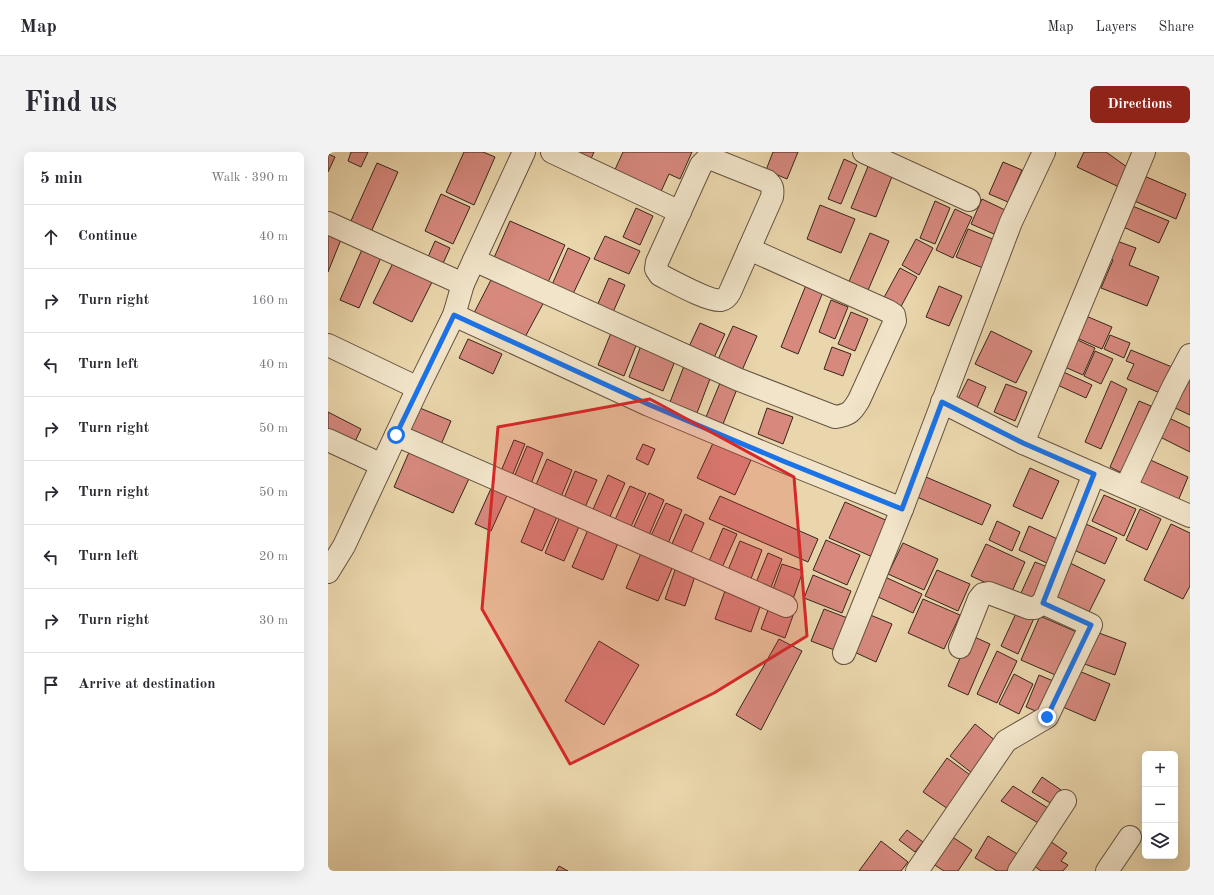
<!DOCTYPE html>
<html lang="en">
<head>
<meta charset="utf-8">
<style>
  :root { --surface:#fff; --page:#f2f2f3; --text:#2b2b33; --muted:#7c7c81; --line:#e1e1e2; --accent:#8f2418 }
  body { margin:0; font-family:"Old Standard TT",serif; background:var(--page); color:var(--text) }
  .controls { position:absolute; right:12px; bottom:12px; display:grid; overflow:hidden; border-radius:6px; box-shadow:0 4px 16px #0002 }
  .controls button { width:36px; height:36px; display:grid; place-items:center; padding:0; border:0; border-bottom:1px solid var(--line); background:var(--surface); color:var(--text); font:20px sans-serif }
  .stop { position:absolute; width:12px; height:12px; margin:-9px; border:3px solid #1a73e8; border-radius:50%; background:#fff }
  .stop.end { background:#1a73e8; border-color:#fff; box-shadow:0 1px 4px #0008 }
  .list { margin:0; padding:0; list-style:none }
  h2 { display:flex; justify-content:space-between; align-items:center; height:52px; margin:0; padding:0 16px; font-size:17px }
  h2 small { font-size:13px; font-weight:400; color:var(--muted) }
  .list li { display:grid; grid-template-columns:26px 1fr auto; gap:12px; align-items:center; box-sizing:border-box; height:64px; padding:0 16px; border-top:1px solid var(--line) }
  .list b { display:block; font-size:15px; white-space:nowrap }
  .list em { font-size:13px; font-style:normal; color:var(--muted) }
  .icon { flex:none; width:22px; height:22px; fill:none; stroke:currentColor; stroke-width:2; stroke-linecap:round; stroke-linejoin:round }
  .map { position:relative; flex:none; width:862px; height:719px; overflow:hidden; border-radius:6px }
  header { display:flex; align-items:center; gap:24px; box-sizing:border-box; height:56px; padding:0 20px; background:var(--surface); border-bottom:1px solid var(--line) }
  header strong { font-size:19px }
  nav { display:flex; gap:22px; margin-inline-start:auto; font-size:14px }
  .intro { display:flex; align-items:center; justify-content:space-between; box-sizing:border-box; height:96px; padding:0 24px }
  h1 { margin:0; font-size:28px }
  .button { padding:10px 18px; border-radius:6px; background:var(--accent); color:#fff; font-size:14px; font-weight:700 }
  main { display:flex; gap:24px; padding:0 24px }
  aside { flex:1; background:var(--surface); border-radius:6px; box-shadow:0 4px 16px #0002 }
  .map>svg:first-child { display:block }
  .building { fill:#d7897e; stroke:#37261c }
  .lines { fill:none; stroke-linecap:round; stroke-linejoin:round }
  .minor-casing { stroke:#645240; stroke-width:24 }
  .minor { stroke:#f1e4c9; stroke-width:22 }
  .route { stroke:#1a73e8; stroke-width:5 }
  .marked { fill:#d62828; fill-opacity:0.2; stroke:#d62828; stroke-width:3; stroke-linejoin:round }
</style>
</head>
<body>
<header>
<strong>Map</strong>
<nav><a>Map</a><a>Layers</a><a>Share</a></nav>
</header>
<div class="intro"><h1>Find us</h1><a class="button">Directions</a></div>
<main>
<aside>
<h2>5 min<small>Walk · 390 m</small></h2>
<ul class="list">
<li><svg class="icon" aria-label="ahead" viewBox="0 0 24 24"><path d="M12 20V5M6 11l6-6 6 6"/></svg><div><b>Continue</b></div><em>40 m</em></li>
<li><svg class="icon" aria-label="right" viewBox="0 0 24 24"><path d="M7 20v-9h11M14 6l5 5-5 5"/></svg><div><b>Turn right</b></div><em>160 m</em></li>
<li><svg class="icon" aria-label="left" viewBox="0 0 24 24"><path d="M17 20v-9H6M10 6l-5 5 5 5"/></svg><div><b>Turn left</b></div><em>40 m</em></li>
<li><svg class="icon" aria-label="right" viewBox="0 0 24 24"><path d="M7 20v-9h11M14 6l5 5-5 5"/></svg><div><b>Turn right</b></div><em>50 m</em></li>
<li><svg class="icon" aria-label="right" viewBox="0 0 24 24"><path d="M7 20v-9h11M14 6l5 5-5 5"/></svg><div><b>Turn right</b></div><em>50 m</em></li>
<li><svg class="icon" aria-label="left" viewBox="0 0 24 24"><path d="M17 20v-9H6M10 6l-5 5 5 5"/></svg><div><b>Turn left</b></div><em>20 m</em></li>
<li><svg class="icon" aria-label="right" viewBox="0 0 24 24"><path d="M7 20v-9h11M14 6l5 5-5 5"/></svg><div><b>Turn right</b></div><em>30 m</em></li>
<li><svg class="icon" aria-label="arrive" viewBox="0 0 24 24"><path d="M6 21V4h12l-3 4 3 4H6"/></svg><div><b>Arrive at destination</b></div></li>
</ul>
</aside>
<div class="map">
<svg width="862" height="719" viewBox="0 0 862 719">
  <rect width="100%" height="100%" fill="#ead6ac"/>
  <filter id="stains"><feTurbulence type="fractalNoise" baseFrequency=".005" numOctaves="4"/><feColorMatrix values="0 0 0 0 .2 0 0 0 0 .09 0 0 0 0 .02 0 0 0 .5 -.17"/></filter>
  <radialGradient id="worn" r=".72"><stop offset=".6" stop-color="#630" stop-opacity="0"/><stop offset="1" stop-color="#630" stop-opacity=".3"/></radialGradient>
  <g class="building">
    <polygon points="23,0 40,0 33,15 20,9"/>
    <polygon points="136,0 155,0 167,5 146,53 118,40"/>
    <polygon points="242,0 266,0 262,9"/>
    <polygon points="295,0 364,0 352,27 341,22 330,46 284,24"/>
    <polygon points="445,0 470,0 459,27 438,18"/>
    <polygon points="756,0 778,0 799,15 791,35 749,15"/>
    <polygon points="0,2 7,5 0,20"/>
    <polygon points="516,7 529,13 513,52 500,47"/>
    <polygon points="675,10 694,18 680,50 661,42"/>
    <polygon points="49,11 70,20 43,80 22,71"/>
    <polygon points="541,12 565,22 548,65 523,56"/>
    <polygon points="814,23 858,42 848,67 804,48"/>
    <polygon points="113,42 142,55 125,92 97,79"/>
    <polygon points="654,47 677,58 666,82 643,72"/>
    <polygon points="607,49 622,56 607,92 592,86"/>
    <polygon points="492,53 527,67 513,101 479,87"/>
    <polygon points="802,53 841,69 831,91 793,74"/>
    <polygon points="308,56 325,64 312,93 295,85"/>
    <polygon points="627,57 644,65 625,106 608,98"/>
    <polygon points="182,69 237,93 216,139 162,115"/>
    <polygon points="640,77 667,88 655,116 628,105"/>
    <polygon points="0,79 14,85 0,120"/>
    <polygon points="542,81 561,89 538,143 519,134"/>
    <polygon points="277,84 312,99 301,122 266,107"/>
    <polygon points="588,87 605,96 591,123 574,113"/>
    <polygon points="786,88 808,96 801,113 831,125 819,154 773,136 785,108 779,105"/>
    <polygon points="107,89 122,96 112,118 97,112"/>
    <polygon points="36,93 55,101 31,156 12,148"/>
    <polygon points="240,96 262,106 244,144 223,135"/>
    <polygon points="69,103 108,122 84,170 45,151"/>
    <polygon points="572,116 589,125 570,160 553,151"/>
    <polygon points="166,122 217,148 196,187 146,161"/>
    <polygon points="281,126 297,133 282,167 266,161"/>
    <polygon points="478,133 495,140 470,202 453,195"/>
    <polygon points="611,134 634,144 621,174 598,165"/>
    <polygon points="503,148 520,155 507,187 491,180"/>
    <polygon points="523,160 540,167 527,199 510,192"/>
    <polygon points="751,161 784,175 774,197 742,183"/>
    <polygon points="372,171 397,182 384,210 359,199"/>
    <polygon points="405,174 429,184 412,223 388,212"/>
    <polygon points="663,179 704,199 688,231 647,212"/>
    <polygon points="283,181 309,191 296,224 270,213"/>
    <polygon points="782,183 802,191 796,206 776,197"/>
    <polygon points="743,185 767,196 755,223 730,212"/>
    <polygon points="140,187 174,202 165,222 131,206"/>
    <polygon points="314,191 349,204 335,239 301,225"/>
    <polygon points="504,195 523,202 515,224 496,217"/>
    <polygon points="803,198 844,215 832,241 799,227 806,212 798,209"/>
    <polygon points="767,199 785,207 773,232 756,224"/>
    <polygon points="358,209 385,219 369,261 342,250"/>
    <polygon points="731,218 764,233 758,246 725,231"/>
    <polygon points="862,225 862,263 845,255"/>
    <polygon points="394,226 411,232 395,272 378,265"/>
    <polygon points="640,227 658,235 648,258 629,249"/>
    <polygon points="783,229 799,237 773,297 757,290"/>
    <polygon points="678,232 699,240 687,269 666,260"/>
    <polygon points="811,249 823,254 794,321 782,315"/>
    <polygon points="92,256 123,269 112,295 80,282"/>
    <polygon points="439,256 465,265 455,292 430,282"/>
    <polygon points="0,260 33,277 23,298 0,285"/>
    <polygon points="841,266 862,276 862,300 832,285"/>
    <polygon points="186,288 197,292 182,329 171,324"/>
    <polygon points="85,291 145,318 125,361 66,335"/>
    <polygon points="385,291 423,308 407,343 369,326"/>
    <polygon points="315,292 327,297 320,313 308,307"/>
    <polygon points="199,294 215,301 201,337 184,330"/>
    <polygon points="818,306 860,325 850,349 808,331"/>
    <polygon points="219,307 244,318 231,350 205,340"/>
    <polygon points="702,316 731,329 714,367 685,354"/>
    <polygon points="247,319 269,328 255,360 234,351"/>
    <polygon points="280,323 297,331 280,369 263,362"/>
    <polygon points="598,325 663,353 654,373 589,345"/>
    <polygon points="165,332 181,339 163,379 147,372"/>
    <polygon points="302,334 318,341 302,377 286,370"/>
    <polygon points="321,341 336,348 319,388 303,381"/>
    <polygon points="776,343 808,357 796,384 764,369"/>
    <polygon points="392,344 490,387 480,410 381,367"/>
    <polygon points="210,349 232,358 214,399 193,390"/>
    <polygon points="517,350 562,370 547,406 501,386"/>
    <polygon points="338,351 354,358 339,394 322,386"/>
    <polygon points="812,357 833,367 819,398 798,388"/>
    <polygon points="233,362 253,370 236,409 217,401"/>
    <polygon points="357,362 376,371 362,403 343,394"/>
    <polygon points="669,369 692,380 684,399 661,388"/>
    <polygon points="758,372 789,386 777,412 746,398"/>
    <polygon points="843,372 862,381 862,434 855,447 816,428"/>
    <polygon points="262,373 292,386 275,428 244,415"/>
    <polygon points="701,374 736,390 725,414 691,398"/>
    <polygon points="395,376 409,382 392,420 379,414"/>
    <polygon points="498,388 532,403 519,433 485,418"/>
    <polygon points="412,389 434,398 421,432 398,423"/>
    <polygon points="575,391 610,407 596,438 560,422"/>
    <polygon points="658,392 697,410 683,442 643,424"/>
    <polygon points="314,399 346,412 330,449 298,436"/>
    <polygon points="440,401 454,407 442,438 427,433"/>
    <polygon points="707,410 727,418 712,450 693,441"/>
    <polygon points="742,411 777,428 759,464 724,448"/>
    <polygon points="454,412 475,419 465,447 444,440"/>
    <polygon points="348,415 368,421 357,454 337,447"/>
    <polygon points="609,418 642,432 630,459 597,444"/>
    <polygon points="485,423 523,439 514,461 476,446"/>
    <polygon points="557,425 594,442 585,461 548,444"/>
    <polygon points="398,436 434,449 423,480 387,467"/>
    <polygon points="595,447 632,463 616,497 580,481"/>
    <polygon points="443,450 467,458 457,486 433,477"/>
    <polygon points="496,457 522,467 509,499 483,489"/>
    <polygon points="690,457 707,464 690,502 673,494"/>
    <polygon points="540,462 564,472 548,510 524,499"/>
    <polygon points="712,464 751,481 732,525 693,508"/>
    <polygon points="763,478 798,491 787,523 751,510"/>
    <polygon points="642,483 662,492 640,543 620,534"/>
    <polygon points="451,487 474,499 433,578 408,563"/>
    <polygon points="271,489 311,513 276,573 237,549"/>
    <polygon points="669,499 689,509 669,551 649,542"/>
    <polygon points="744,516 782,532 767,569 728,552"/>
    <polygon points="686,522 705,532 691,562 671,552"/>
    <polygon points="711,523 730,531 717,563 698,555"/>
    <polygon points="647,572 674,594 649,625 622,604"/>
    <polygon points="619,606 649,628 626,661 595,640"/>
    <polygon points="714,625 733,638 724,652 704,640"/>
    <polygon points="685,634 720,656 712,672 673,649"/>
    <polygon points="579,678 595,690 587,700 571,688"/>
    <polygon points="620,682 644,698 630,719 616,719 602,710"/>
    <polygon points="660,684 691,703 681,719 669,719 647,706"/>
    <polygon points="553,689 580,710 573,719 531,719"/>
    <polygon points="722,689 739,701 733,709 740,713 735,719 713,719 705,713"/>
    <polygon points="231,714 240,719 228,719"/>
  </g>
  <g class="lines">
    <defs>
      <g id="minor">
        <polyline points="224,0 352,60"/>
        <polyline points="536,0 641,48"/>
        <path d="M384 7 439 29C445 34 445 38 444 45L402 140C400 144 398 147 393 148 382 150 344 129 332 123L328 117 329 110 373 13 378 8Z"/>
        <polyline points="0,71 135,132"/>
        <path d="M146 108 409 227 507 265C521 263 524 260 531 248L567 169 566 163 560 159 421 97"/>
        <polyline points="126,163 321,253 455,309 574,357 683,70 716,0"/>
        <polyline points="0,193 90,236"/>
        <polyline points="614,250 695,291 862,364"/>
        <polyline points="68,283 458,454"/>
        <polyline points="0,288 54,313"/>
        <polyline points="695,291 816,0"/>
        <polyline points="798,335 845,235 862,203"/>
        <polyline points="0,420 16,394 90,236 126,163 135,132 196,0"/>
        <polyline points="632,495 651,447 655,442 661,441 701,456 707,456 715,451"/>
        <polyline points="516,501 574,357"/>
        <polyline points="589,719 678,589 719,565 763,473 715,451 766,322"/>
        <polyline points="691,719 737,649"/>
        <polyline points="779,719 802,685"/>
      </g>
    </defs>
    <use href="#minor" class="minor-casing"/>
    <use href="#minor" class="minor"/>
  </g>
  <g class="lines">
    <polyline class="route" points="68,283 126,163 322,253 455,309 574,357 614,250 695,291 766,322 715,451 763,473 719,565"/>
  </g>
  <path class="marked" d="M322 247 466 325 479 484 386 541 242 612 154 457 170 275Z"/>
  <rect width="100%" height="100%" filter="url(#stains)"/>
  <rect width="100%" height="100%" fill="url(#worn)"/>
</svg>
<div class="controls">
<button>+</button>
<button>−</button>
<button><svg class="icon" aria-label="layers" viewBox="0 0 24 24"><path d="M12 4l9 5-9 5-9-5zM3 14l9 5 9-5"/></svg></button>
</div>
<div class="stop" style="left:68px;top:283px"></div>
<div class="stop end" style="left:719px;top:565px"></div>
</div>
</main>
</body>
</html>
